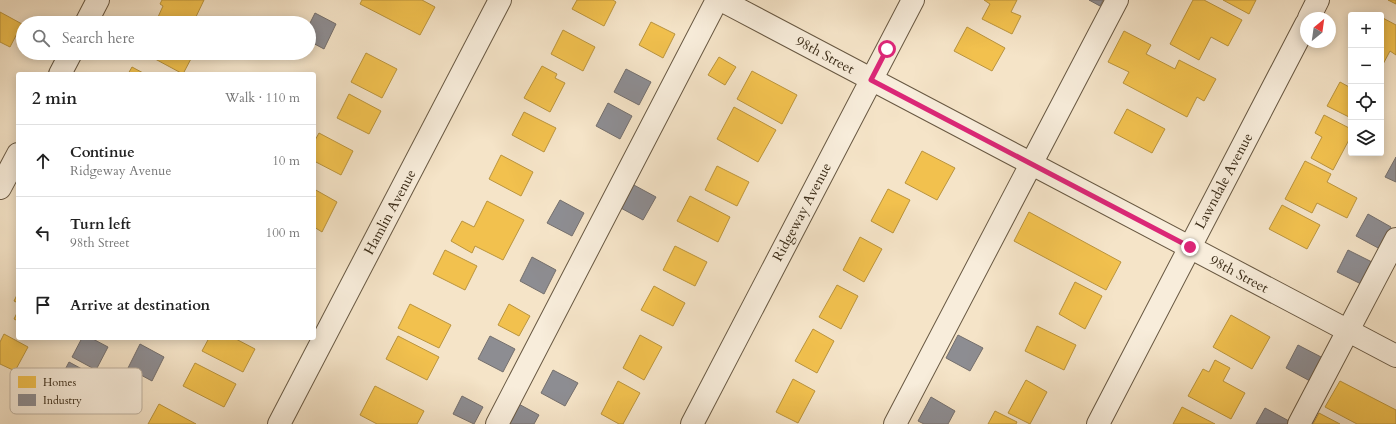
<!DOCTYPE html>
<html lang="en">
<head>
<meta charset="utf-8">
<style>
  :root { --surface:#fff; --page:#f6f6f6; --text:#222; --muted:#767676; --line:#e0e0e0 }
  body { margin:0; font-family:Cardo,serif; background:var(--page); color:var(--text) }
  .controls { position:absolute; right:12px; top:12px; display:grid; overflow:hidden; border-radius:4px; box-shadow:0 2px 10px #0003 }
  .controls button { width:36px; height:36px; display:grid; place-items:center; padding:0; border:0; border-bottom:1px solid var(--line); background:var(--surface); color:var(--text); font:20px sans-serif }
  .compass { position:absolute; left:1300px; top:12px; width:36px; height:36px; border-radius:50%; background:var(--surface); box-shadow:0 2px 10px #0003; rotate:29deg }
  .stop { position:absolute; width:12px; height:12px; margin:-9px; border:3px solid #db2777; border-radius:50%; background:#fff }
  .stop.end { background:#db2777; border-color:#fff; box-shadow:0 1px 4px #0008 }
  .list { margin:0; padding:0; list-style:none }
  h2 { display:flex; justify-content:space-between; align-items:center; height:52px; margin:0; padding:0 16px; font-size:17px }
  h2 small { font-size:13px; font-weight:400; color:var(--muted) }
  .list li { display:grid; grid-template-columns:26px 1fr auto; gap:12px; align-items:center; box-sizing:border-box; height:72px; padding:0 16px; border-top:1px solid var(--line) }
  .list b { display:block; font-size:15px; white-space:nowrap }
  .list p { margin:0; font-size:13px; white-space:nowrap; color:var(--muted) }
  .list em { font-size:13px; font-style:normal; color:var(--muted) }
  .icon { flex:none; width:22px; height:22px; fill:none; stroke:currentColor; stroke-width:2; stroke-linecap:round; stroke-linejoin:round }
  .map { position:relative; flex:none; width:1396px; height:424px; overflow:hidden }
  .search { position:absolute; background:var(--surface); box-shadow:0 2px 10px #0003; left:16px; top:16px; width:300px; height:44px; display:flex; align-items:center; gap:10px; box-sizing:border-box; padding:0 14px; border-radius:22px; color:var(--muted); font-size:15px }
  .panel { position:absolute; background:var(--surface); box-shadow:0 2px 10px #0003; left:16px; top:72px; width:300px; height:268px; border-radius:4px }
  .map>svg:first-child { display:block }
  .homes { fill:#f2c14e; stroke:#ba943d }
  .industry { fill:#8d8d92; stroke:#746f6d }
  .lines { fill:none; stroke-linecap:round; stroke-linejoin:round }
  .minor-casing { stroke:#685842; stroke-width:24 }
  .minor { stroke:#f8eddb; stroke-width:22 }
  .route { stroke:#db2777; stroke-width:5 }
  .labels { text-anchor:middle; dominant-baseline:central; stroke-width:4; stroke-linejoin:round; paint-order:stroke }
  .street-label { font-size:14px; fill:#392a16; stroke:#f8eddb }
  .key { fill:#f8eddb; stroke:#bfb2a0; stroke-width:1 }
  .key-label { font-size:11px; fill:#392a16 }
</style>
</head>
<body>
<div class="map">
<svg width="1396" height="424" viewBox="0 0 1396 424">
  <rect width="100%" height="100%" fill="#f5e4c8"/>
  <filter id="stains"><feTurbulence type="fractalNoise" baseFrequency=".005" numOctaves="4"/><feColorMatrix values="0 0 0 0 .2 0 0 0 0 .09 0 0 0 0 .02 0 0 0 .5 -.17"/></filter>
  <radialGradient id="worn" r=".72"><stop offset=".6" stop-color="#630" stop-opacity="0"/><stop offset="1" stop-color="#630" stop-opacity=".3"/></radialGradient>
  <g class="homes">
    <polygon points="162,0 204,0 193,23 169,23 158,17 163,6 160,4"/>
    <polygon points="362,0 422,0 435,7 420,35 360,4"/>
    <polygon points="577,0 613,0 616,2 604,26 572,9"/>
    <polygon points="984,0 1017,0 1011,12 1021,16 1012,34 982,19 990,4"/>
    <polygon points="1193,0 1204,0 1242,20 1228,46 1211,37 1199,60 1170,44"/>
    <polygon points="1223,0 1256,0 1249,14"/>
    <polygon points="1388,0 1396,0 1396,4"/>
    <polygon points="0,12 22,24 10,47 0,42"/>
    <polygon points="1381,17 1396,25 1396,55 1390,51 1381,68"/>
    <polygon points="651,22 675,34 663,58 639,45"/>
    <polygon points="967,27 1005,48 992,71 954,51"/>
    <polygon points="563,30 595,47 583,71 551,54"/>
    <polygon points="1124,31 1151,45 1146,54 1175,69 1179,60 1216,79 1204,101 1197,97 1187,117 1123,83 1129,72 1108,62"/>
    <polygon points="144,53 194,53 183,74"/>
    <polygon points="366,53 397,69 382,98 351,82"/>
    <polygon points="719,57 736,67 725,85 708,75"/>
    <polygon points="542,66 557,74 555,78 565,83 550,112 524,98"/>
    <polygon points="132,67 145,74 128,74"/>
    <polygon points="752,71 797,95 782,124 737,99"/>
    <polygon points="1340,82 1351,88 1351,118 1327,106"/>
    <polygon points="349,94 381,111 369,134 337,118"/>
    <polygon points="734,107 776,130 758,162 717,139"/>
    <polygon points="1127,109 1165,129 1152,153 1114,133"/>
    <polygon points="524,112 556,128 544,152 512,135"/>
    <polygon points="1324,115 1351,129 1351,136 1333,170 1311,158 1322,137 1315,133"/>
    <polygon points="319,133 353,151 341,175 314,161 314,142"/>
    <polygon points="922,151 955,168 937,200 905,183"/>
    <polygon points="501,155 533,172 521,196 489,179"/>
    <polygon points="1305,161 1331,174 1327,182 1357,198 1347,218 1317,203 1312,213 1285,199"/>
    <polygon points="717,166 749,182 737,206 705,190"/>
    <polygon points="314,189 337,202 322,232 314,227"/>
    <polygon points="888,189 910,200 893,233 871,221"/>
    <polygon points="690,196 730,217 718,242 677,221"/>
    <polygon points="487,201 524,220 503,260 475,246 472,253 451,241 462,221 474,227"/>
    <polygon points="1282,205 1320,225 1307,249 1269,229"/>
    <polygon points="1029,212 1121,262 1106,290 1014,241"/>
    <polygon points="860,237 882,249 864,282 843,270"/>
    <polygon points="675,246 707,262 695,286 663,270"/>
    <polygon points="445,250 477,266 465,290 433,274"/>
    <polygon points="1075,282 1102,296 1085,329 1059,314"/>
    <polygon points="837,285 858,296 841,329 819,317"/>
    <polygon points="654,286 685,303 673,326 641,310"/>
    <polygon points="18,293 18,303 14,301"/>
    <polygon points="410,304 451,325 439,348 398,328"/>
    <polygon points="509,304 530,316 519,336 498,325"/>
    <polygon points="18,311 18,321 14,319"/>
    <polygon points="1231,315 1270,337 1252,369 1213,347"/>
    <polygon points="1037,326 1076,345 1064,370 1025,351"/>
    <polygon points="813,329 834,341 817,373 795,361"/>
    <polygon points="4,334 28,347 15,371 0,364 0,342"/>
    <polygon points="640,335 662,347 644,380 623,368"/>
    <polygon points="398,336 439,357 427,380 386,359"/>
    <polygon points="209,338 234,338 255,349 243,372 202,351"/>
    <polygon points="1215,360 1230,368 1223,381 1245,393 1231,419 1188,396 1203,369 1209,372"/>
    <polygon points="195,363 236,384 224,407 183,386"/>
    <polygon points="793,379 815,391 798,423 776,412"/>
    <polygon points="1026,380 1047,392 1030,424 1008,413"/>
    <polygon points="618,381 640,393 623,424 619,424 601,414"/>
    <polygon points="1340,381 1396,410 1396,424 1357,424 1325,407"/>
    <polygon points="375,386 424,411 417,424 377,424 360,415"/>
    <polygon points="159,404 196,424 148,424"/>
    <polygon points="1182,407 1215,424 1173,424"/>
    <polygon points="995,411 1017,422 1016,424 988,424"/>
    <polygon points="1319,413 1340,424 1313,424"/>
  </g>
  <g class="industry">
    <polygon points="1089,0 1103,0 1100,6"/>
    <polygon points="315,13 336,24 324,49 309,41 309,25"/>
    <polygon points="253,17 265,23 250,23"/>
    <polygon points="626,69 651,82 639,105 614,92"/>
    <polygon points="608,103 632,116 620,139 596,126"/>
    <polygon points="1396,157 1396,182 1385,177"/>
    <polygon points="632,184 656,197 643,220 619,207"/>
    <polygon points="560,200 584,213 572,236 547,223"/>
    <polygon points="1368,214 1391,227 1380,249 1356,236"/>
    <polygon points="1348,250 1372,262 1361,284 1337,272"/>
    <polygon points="532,257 556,270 544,294 520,281"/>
    <polygon points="958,335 983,348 970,371 946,358"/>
    <polygon points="490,336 515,349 503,372 478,359"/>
    <polygon points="82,338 91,338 108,347 96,370 72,357"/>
    <polygon points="140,344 164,357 152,381 128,368"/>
    <polygon points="1298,345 1323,358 1310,381 1286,368"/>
    <polygon points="69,362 93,375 81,398 57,385"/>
    <polygon points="553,370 578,383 565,406 541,393"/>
    <polygon points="462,396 483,407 474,424 453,414"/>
    <polygon points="931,397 955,411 948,424 924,424 918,421"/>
    <polygon points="515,402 539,415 534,424 503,424"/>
    <polygon points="1265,408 1289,421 1288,424 1256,424"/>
  </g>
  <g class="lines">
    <defs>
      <g id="minor">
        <polyline points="721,0 1396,356"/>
        <polyline points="1309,18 1318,0"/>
        <polyline points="86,23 98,0"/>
        <polyline points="60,74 71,53"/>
        <polyline points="0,188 18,154"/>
        <polyline points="279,424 500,0"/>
        <polyline points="497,424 717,0"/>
        <polyline points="692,424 913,0"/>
        <polyline points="895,424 1117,0"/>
        <polyline points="1098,424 1306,24"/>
        <polyline points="1299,424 1396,239"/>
      </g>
    </defs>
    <use href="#minor" class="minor-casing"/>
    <use href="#minor" class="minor"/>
  </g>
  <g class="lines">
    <polyline class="route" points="887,49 871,80 1190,247"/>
  </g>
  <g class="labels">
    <g class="street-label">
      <text transform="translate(825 55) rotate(28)">98th Street</text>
      <text transform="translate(1224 181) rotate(-62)">Lawndale Avenue</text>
      <text transform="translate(390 212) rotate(-62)">Hamlin Avenue</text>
      <text transform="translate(802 212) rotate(-62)">Ridgeway Avenue</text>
      <text transform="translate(1239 274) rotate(28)">98th Street</text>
    </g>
  </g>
  <rect x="10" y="368" width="132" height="46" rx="6" class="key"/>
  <rect x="18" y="376" width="18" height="12" fill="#f2c14e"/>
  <rect x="18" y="394" width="18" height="12" fill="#8d8d92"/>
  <g class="key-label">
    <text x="43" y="386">Homes</text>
    <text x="43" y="404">Industry</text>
  </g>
  <rect width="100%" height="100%" filter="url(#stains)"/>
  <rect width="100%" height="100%" fill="url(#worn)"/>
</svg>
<div class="controls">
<button>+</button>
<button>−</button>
<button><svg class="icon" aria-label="locate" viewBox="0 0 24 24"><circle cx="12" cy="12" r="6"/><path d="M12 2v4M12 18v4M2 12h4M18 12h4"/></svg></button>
<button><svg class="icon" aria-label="layers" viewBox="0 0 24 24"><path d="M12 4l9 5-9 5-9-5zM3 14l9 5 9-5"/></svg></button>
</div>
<svg class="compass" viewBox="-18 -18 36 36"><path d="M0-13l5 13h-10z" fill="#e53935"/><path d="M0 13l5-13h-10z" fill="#767676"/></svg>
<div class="stop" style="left:887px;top:49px"></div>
<div class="stop end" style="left:1190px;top:247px"></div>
<div class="search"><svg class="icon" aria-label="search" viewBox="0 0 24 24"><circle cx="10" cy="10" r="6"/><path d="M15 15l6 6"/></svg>Search here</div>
<section class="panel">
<h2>2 min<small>Walk · 110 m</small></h2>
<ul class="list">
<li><svg class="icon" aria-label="ahead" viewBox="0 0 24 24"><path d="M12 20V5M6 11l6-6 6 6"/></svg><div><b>Continue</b><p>Ridgeway Avenue</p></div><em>10 m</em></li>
<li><svg class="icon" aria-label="left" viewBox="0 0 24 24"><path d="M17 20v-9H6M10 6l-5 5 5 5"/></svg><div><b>Turn left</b><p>98th Street</p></div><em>100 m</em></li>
<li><svg class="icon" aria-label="arrive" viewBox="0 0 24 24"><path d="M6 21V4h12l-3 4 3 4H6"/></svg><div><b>Arrive at destination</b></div></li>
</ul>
</section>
</div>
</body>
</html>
